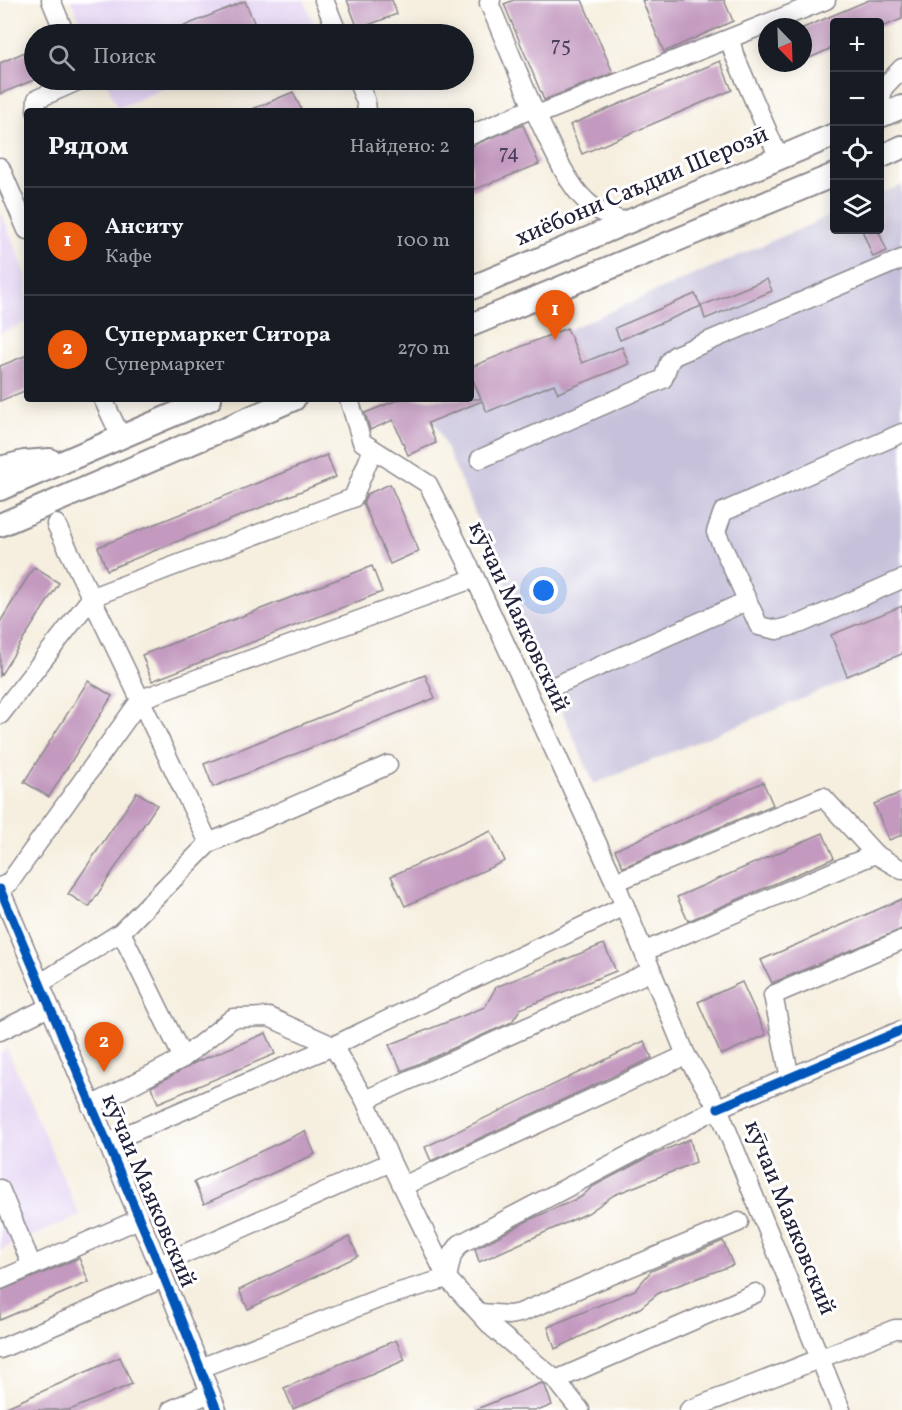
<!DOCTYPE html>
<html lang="ru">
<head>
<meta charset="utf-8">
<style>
  :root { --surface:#171b24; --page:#20242c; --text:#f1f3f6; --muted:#9ea1a6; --line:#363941; --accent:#ea580c }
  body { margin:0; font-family:Vollkorn,serif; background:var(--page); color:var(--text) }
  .controls { position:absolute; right:18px; top:18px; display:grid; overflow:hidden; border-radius:6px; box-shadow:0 3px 15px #0003 }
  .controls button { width:54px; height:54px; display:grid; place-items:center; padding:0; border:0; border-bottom:2px solid var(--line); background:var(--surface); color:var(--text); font:30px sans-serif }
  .compass { position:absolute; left:758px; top:18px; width:54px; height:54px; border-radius:50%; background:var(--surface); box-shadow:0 3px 15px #0003; rotate:157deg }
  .you { position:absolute; left:544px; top:591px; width:21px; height:21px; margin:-15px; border:4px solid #fff; border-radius:50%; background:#1a73e8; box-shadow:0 0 0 9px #1a73e833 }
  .badge { display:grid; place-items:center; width:39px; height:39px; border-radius:50%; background:var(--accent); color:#fff; font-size:20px; font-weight:700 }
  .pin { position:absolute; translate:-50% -50px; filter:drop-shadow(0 2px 3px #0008) }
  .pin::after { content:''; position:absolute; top:32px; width:21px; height:18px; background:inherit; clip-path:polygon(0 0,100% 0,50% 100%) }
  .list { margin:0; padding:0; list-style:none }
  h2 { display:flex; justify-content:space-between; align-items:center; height:78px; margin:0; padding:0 24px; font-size:26px }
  h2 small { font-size:20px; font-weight:400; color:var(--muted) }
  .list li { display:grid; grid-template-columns:39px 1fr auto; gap:18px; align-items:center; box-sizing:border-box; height:108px; padding:0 24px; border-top:2px solid var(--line) }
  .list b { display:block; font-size:22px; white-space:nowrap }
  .list p { margin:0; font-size:20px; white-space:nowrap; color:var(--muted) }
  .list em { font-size:20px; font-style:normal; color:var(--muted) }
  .icon { flex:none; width:33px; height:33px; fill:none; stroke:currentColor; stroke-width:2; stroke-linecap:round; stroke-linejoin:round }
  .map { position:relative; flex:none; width:902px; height:1410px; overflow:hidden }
  .search { position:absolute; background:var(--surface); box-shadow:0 3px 15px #0003; left:24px; top:24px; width:450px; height:66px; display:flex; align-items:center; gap:15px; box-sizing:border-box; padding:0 21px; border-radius:33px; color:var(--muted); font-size:22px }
  .panel { position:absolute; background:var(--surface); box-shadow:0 3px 15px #0003; left:24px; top:108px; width:450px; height:294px; border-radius:6px }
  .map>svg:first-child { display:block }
  .built { fill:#e3d3f3 }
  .industrial { fill:#c6c0da }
  .building { fill:#c399bf }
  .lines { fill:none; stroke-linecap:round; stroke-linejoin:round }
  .minor-casing { stroke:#8c888d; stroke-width:21 }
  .major-casing { stroke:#8c888d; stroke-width:26 }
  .minor { stroke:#fff; stroke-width:18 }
  .major { stroke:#fff; stroke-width:22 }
  .cycleway-casing { stroke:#fff; stroke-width:13 }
  .cycleway { stroke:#0057b8; stroke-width:9 }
  .labels { text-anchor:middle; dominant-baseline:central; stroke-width:6; stroke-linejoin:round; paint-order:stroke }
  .number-label { font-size:21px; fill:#4a405c }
  .street-label { font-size:24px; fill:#22223b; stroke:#fff }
</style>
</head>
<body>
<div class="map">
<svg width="902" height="1410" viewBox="0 0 902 1410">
  <rect width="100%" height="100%" fill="#fff"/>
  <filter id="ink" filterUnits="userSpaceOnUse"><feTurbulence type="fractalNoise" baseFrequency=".0167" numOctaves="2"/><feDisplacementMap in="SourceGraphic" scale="12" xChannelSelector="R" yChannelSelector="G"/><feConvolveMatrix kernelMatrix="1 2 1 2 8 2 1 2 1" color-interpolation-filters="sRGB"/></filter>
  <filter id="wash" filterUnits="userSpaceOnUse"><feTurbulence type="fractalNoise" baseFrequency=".008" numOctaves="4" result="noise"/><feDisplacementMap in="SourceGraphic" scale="24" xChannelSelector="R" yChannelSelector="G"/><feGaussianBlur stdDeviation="1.35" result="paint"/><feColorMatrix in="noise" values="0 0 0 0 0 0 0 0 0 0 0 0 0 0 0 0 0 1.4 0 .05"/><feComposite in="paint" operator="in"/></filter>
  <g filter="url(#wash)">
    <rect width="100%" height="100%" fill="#f6efdf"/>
    <g class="built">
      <polygon points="71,0 304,0 314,25 290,34 86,34"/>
      <polygon points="105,80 184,80 118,108"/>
      <polygon points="0,210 27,276 27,322 0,333"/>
      <polygon points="7,1049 80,1216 0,1250 0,1053"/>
    </g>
    <polygon class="industrial" points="902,185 902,658 594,784 434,420 471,399 471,372 834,214 834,230 880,230 880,194"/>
    <g id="blocks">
      <g class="building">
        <polygon points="347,0 392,0 397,14 358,29"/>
        <polygon points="514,0 582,0 613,73 544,100 504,4"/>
        <polygon points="642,0 724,0 733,21 664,52"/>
        <polygon points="869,0 902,0 902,19 879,28 879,22 834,22 834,47 803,61 803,28"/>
        <polygon points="245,1 256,27 238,34 165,34"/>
        <polygon points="34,48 34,80 0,94 0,63"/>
        <polygon points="720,61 732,90 582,154 570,125"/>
        <polygon points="293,92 302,111 248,111"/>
        <polygon points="523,125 539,164 471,191 471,146"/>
        <polygon points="862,230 878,230 887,251 873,257"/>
        <polygon points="767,279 772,291 705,319 701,306"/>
        <polygon points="695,294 701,306 620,340 615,328"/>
        <polygon points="567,328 582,363 622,347 629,364 558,393 554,384 487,412 482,401 428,423 436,443 408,455 393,420 370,430 365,413 400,399 481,399 471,375 471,367"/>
        <polygon points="27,355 27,390 0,401 0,366"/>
        <polygon points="327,455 336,477 107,570 98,547"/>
        <polygon points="390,484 419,551 390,564 363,503 367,494"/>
        <polygon points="372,566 382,592 152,681 142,655"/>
        <polygon points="34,567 59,583 0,676 0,622"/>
        <polygon points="902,606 902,654 847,676 831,635"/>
        <polygon points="425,675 435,698 213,787 204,764"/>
        <polygon points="88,681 112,696 49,797 24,782"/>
        <polygon points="763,782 773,805 623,867 615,850"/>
        <polygon points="137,792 157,805 89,907 68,894"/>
        <polygon points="902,792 902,835 889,840 874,804"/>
        <polygon points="491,831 505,861 405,906 391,876"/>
        <polygon points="823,833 834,858 688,921 677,897"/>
        <polygon points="902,899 902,929 772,983 761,960"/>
        <polygon points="604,944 616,971 520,1009 512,1022 402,1071 389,1045 485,1007 496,987"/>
        <polygon points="742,982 766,1035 721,1055 698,1002"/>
        <polygon points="266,1033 275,1054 158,1103 151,1087 194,1063"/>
        <polygon points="644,1041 652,1058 431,1161 425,1147"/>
        <polygon points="305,1131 315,1154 204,1204 194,1182"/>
        <polygon points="690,1139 696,1162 614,1195 588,1213 479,1262 475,1249 531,1219 581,1197 592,1187 649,1157"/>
        <polygon points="349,1237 358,1256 248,1309 239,1290"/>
        <polygon points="723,1241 733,1265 660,1292 640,1308 555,1349 548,1327 635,1290 651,1271"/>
        <polygon points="79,1258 89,1282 0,1320 0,1291"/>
        <polygon points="396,1340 405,1360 293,1409 284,1388"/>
        <polygon points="120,1357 132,1384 70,1410 0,1410"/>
        <polygon points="542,1383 545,1386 552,1405 540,1410 474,1410"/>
      </g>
    </g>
  </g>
  <g filter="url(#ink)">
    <use href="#blocks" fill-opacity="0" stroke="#8c888d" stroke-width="1.5"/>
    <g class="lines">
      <defs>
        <g id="minor">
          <polyline points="51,0 65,34"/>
          <polyline points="324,0 338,34"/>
          <polyline points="730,39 734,54 779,158"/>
          <polyline points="357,80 366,102 367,111"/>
          <path d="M533 108C547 135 564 181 586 201 597 212 613 217 627 223"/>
          <polyline points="880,108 883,88 902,68"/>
          <polyline points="36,111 37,99 80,80"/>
          <polyline points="537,115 826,0"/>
          <polyline points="471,135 533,108 489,3 491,0"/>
          <polyline points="0,167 27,230"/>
          <polyline points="103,399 121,437"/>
          <polyline points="349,399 362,442 428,484 475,578 615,882 686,1055 718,1108 841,1410"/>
          <polyline points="902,433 723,512 716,532 759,626 777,630 802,623 902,579"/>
          <path d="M480 459 663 379C667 371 667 360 676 355L902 259"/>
          <polyline points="56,524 209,843"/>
          <polyline points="559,684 747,601"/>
          <polyline points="0,715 92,597 353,498 373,449"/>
          <polyline points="615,882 823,797 875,854 902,870"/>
          <polyline points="0,887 9,883 141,699 475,578"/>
          <polyline points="0,889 159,1265 217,1410"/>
          <polyline points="121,932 183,1058"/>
          <polyline points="645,951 875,854"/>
          <polyline points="40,982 49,978 121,932 209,843 388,765"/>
          <polyline points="0,1031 49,1007"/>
          <polyline points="790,1078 773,995 902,940"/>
          <polyline points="365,1100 652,971"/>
          <polyline points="91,1106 183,1058 233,1018 269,1017 333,1046 365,1100 391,1162 447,1278 493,1328 556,1380 580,1410"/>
          <polyline points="107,1143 333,1046 625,906"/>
          <polyline points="403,1186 686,1055"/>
          <polyline points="0,1189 32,1266"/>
          <polyline points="159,1265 391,1162"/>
          <polyline points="0,1280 139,1219"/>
          <polyline points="480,1313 509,1315 520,1313 739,1222"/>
          <polyline points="0,1349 164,1278"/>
          <polyline points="200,1368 383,1297 447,1278 452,1255 460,1244 718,1108 902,1030"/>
          <polyline points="556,1380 756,1293"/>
          <polyline points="171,1410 210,1393"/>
          <polyline points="689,1410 895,1329 902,1329"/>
        </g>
        <g id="major">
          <polyline points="880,116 902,107"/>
          <polyline points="880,157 902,147"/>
          <polyline points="471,288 834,135"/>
          <polyline points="471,325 834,175"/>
          <polyline points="0,468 24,462 50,460"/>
          <polyline points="0,489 210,399"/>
          <polyline points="0,525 294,399"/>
        </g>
      </defs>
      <use href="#minor" class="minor-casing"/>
      <use href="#major" class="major-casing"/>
      <use href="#minor" class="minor"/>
      <use href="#major" class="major"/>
      <defs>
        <g id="cycleway">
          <polyline points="0,889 159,1265 217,1410"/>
          <polyline points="718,1108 902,1030"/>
        </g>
      </defs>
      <use href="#cycleway" class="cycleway-casing"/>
      <use href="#cycleway" class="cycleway"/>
    </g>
  </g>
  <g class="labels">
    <g class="number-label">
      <text x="561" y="45">75</text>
      <text x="509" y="153">74</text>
    </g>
    <g class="street-label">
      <text transform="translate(642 187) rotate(-23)">хиёбони Саъдии Шерозӣ</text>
      <text transform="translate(518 617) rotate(65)">кӯчаи Маяковский</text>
      <text transform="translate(148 1191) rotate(67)">кӯчаи Маяковский</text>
      <text transform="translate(789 1218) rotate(68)">кӯчаи Маяковский</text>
    </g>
  </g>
</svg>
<div class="controls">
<button>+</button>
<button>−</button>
<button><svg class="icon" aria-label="locate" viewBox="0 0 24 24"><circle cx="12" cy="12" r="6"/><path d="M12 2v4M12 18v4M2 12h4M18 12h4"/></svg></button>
<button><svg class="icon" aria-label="layers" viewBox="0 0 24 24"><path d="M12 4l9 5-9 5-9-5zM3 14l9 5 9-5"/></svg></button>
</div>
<svg class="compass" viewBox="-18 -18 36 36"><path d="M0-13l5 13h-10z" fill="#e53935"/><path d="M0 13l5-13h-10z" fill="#9ea1a6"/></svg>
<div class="you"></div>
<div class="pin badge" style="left:555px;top:340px">1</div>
<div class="pin badge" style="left:104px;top:1072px">2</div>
<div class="search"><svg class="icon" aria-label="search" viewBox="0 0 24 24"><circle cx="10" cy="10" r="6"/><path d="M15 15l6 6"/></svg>Поиск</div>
<section class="panel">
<h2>Рядом<small>Найдено: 2</small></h2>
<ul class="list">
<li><span class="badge">1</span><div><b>Анситу</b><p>Кафе</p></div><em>100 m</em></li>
<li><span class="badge">2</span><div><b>Супермаркет Ситора</b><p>Супермаркет</p></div><em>270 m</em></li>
</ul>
</section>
</div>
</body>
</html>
